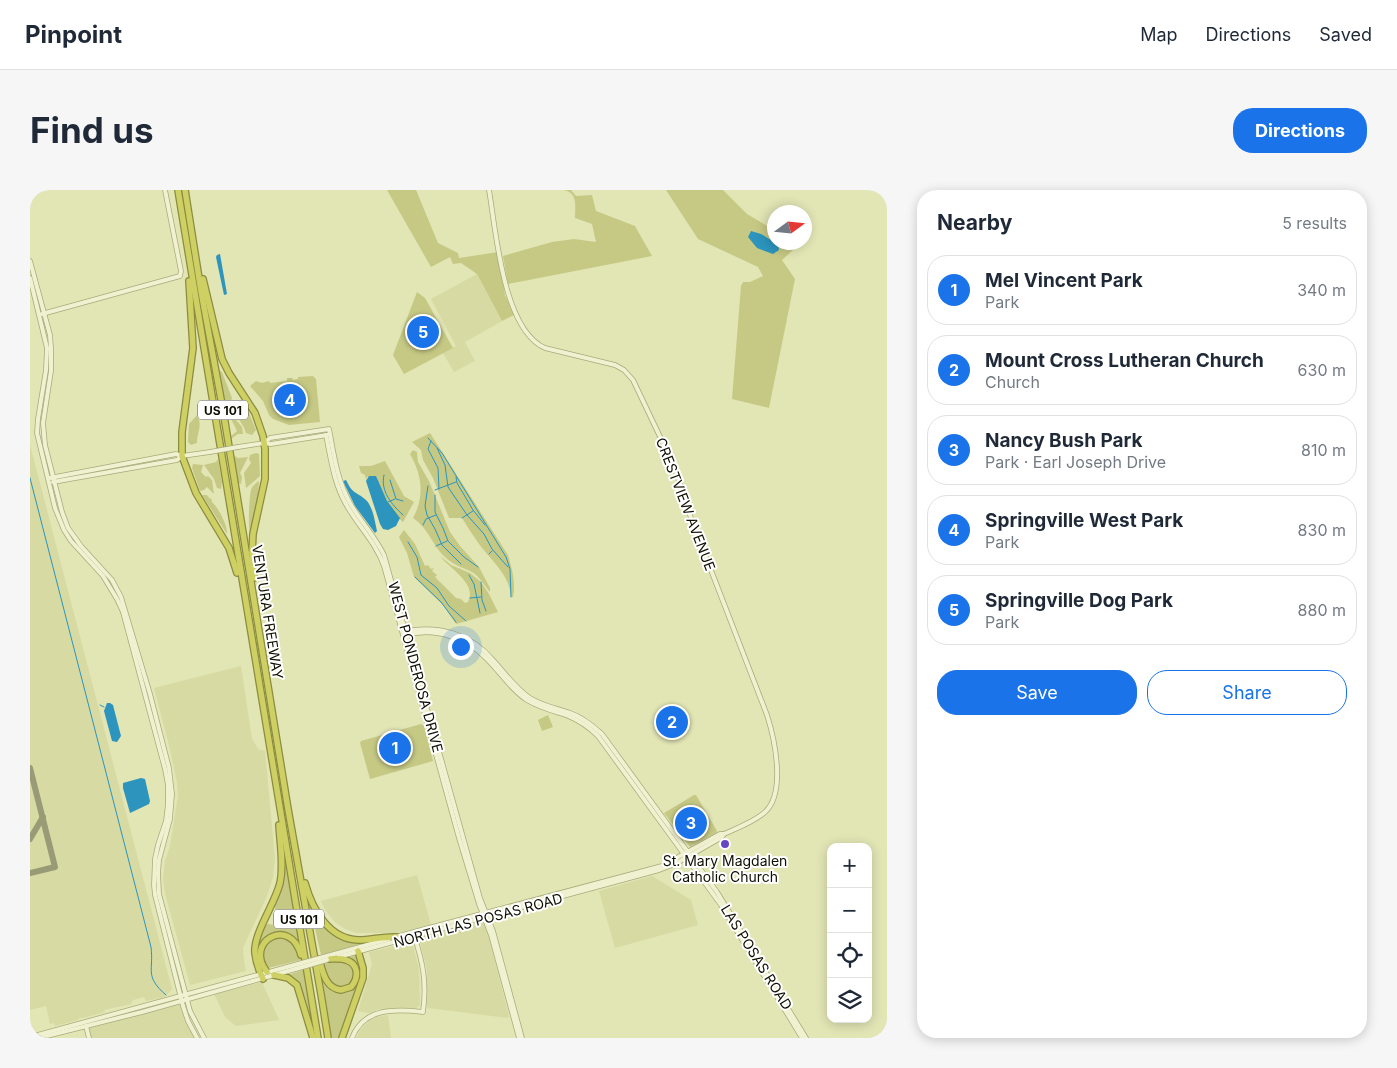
<!DOCTYPE html>
<html lang="en">
<head>
<meta charset="utf-8">
<style>
  :root { --surface:#fff; --page:#f6f6f7; --text:#1f2937; --muted:#747a83; --line:#e0e1e3; --accent:#1a73e8 }
  body { margin:0; font-family:Inter,sans-serif; background:var(--page); color:var(--text) }
  .controls { position:absolute; right:15px; bottom:15px; display:grid; overflow:hidden; border-radius:10px; box-shadow:0 2px 12px #0003 }
  .controls button { width:45px; height:45px; display:grid; place-items:center; padding:0; border:0; border-bottom:1px solid var(--line); background:var(--surface); color:var(--text); font:25px sans-serif }
  .compass { position:absolute; left:737px; top:15px; width:45px; height:45px; border-radius:50%; background:var(--surface); box-shadow:0 2px 12px #0003; rotate:75deg }
  .you { position:absolute; left:430px; top:456px; width:18px; height:18px; margin:-12px; border:4px solid #fff; border-radius:50%; background:#1a73e8; box-shadow:0 0 0 8px #1a73e833 }
  .badge { display:grid; place-items:center; width:32px; height:32px; border-radius:50%; background:var(--accent); color:#fff; font-size:16px; font-weight:700 }
  .pin { position:absolute; translate:-50% -50%; border:2px solid #fff; box-shadow:0 1px 5px #0006 }
  .list { margin:0; padding:0; list-style:none }
  h2 { display:flex; justify-content:space-between; align-items:center; height:65px; margin:0; padding:0 20px; font-size:21px }
  h2 small { font-size:16px; font-weight:400; color:var(--muted) }
  .list li { display:grid; grid-template-columns:32px 1fr auto; gap:15px; align-items:center; box-sizing:border-box; height:70px; margin:0 10px 10px; padding:0 10px; border:1px solid var(--line); border-radius:20px }
  .list b { display:block; font-size:19px; white-space:nowrap }
  .list p { margin:0; font-size:16px; white-space:nowrap; color:var(--muted) }
  .list em { font-size:16px; font-style:normal; color:var(--muted) }
  .actions { display:flex; gap:10px; padding:15px 20px }
  .actions a { flex:1; padding:11px 0; border:1px solid var(--accent); border-radius:20px; text-align:center; font-size:18px; color:var(--accent) }
  .actions .main { background:var(--accent); color:#fff }
  .icon { flex:none; width:28px; height:28px; fill:none; stroke:currentColor; stroke-width:2; stroke-linecap:round; stroke-linejoin:round }
  .map { position:relative; flex:none; width:857px; height:848px; overflow:hidden; border-radius:20px }
  header { display:flex; align-items:center; gap:30px; box-sizing:border-box; height:70px; padding:0 25px; background:var(--surface); border-bottom:1px solid var(--line) }
  header strong { font-size:24px }
  nav { display:flex; gap:28px; margin-inline-start:auto; font-size:18px }
  .intro { display:flex; align-items:center; justify-content:space-between; box-sizing:border-box; height:120px; padding:0 30px }
  h1 { margin:0; font-size:35px }
  .button { padding:12px 22px; border-radius:20px; background:var(--accent); color:#fff; font-size:18px; font-weight:700 }
  main { display:flex; gap:30px; padding:0 30px }
  aside { flex:1; background:var(--surface); border-radius:20px; box-shadow:0 2px 12px #0003 }
  .map>svg:first-child { display:block }
  .built { fill:#d7daa2 }
  .green { fill:#c6c984 }
  .water { fill:#2c94bd }
  .lines { fill:none; stroke-linecap:round; stroke-linejoin:round }
  .stream { stroke:#2c94bd; stroke-width:1 }
  .taxiway { stroke:#999b76; stroke-width:6 }
  .secondary-casing { stroke:#a8aa7b; stroke-width:5.5 }
  .highway-casing { stroke:#8b8c41; stroke-width:8 }
  .secondary { stroke:#f0f1d0; stroke-width:4 }
  .highway { stroke:#ced064; stroke-width:5.5 }
  .secondary-bridge-casing { stroke:#a8aa7b; stroke-width:5.5; stroke-linecap:butt }
  .secondary-bridge { stroke:#f0f1d0; stroke-width:4 }
  .poi-dot { fill:#6647c0; stroke:#fff; stroke-width:2 }
  .labels { text-anchor:middle; dominant-baseline:central; stroke-width:4; stroke-linejoin:round; paint-order:stroke }
  .shield { fill:#fff; stroke:#56564d; stroke-width:1 }
  .shield-label { font-size:12px; font-weight:bold; fill:#0e0e01 }
  .street-label { font-size:14px; fill:#0e0e01; stroke:#fff }
  .poi-label { font-size:14px; fill:#0e0e01; stroke:#fff }
</style>
</head>
<body>
<header>
<strong>Pinpoint</strong>
<nav><a>Map</a><a>Directions</a><a>Saved</a></nav>
</header>
<div class="intro"><h1>Find us</h1><a class="button">Directions</a></div>
<main>
<div class="map">
<svg width="857" height="848" viewBox="0 0 857 848">
  <rect width="100%" height="100%" fill="#e2e5b4"/>
  <g class="built">
    <polygon points="447,84 472,131 435,152 445,171 424,182 413,163 426,156 401,109"/>
    <polygon points="0,255 142,799 135,807 116,811 114,807 103,810 101,814 74,820 75,822 53,828 49,828 48,830 25,836 24,833 20,834 16,816 0,820"/>
    <polygon points="211,476 222,549 228,559 235,561 245,669 243,687 237,706 213,758 214,771 216,781 160,795 135,703 133,689 135,671 140,656 148,606 147,592 139,555 124,498"/>
    <polygon points="387,685 401,735 366,743 326,743 315,739 305,732 296,721 291,711"/>
    <polygon points="622,686 661,710 668,735 585,758 569,701"/>
    <polygon points="451,732 454,734 458,744 479,826 478,828 398,818 397,816 397,780 390,752 392,749"/>
    <polygon points="379,753 383,755 389,779 390,815 386,818 349,819 339,823 328,821 342,774 339,762"/>
    <polygon points="232,792 249,830 206,836 195,827 184,804"/>
    <polygon points="151,814 166,848 61,848 58,838"/>
    <polygon points="358,825 361,848 326,848 331,839 339,831 346,827"/>
  </g>
  <g class="green">
    <polygon points="357,0 386,0 408,53 428,63 429,68 468,62 475,105 484,125 472,131 447,84 431,73 423,74 420,67 401,77"/>
    <path d="M534 0H541L546 6 562 5 566 21 605 36 622 66 478 94 473 66 522 52 544 49 566 52 562 34 545 28C545 16 548 3 534 0Z"/>
    <polygon points="636,0 693,0 717,24 744,40 744,52 767,53 763,60 752,70 765,89 739,218 702,209 711,96 713,92 720,92 733,86 728,77 668,49"/>
    <polygon points="387,102 395,108 423,158 374,184 363,165"/>
    <polygon points="189,180 192,182 202,208 200,215 196,217"/>
    <polygon points="283,186 286,189 290,232 259,235 243,229 239,225 233,211 220,196 226,191 232,193 239,191 240,193 257,191 257,188 262,188 263,190 268,189 268,187"/>
    <path d="M209 217 219 223 226 240 222 245 216 243C213 232 207 231 205 218Z"/>
    <polygon points="201,218 203,219 206,230 212,237 213,244 208,244 202,248 201,251 200,247 207,241 197,221"/>
    <path d="M167 225C173 236 167 242 167 253L161 255 158 252 159 234Z"/>
    <path d="M400 243 478 365C482 378 486 394 483 407H481C480 384 459 369 447 351 442 344 437 336 432 328H419L403 288 393 270 391 260 382 252Z"/>
    <path d="M383 260 387 262 388 272 399 291 420 342 430 356 449 377 460 398V402C454 395 450 387 442 382 432 377 423 375 415 367 401 354 400 340 383 328 395 306 392 285 380 264Z"/>
    <polygon points="226,263 229,264 230,286 216,298 214,283 221,273 219,269 220,265"/>
    <polygon points="203,265 208,268 218,267 210,283 212,287 211,294 208,293"/>
    <polygon points="188,269 192,292 191,299 187,298 184,289 174,275 186,272"/>
    <path d="M355 271 374 306 384 312 373 332C363 325 350 299 346 286L337 287 336 290 335 285 331 283 329 276H341Z"/>
    <polygon points="163,274 173,275 171,282 176,287 178,286 182,290 184,304 177,297 174,300 170,301 162,278"/>
    <path d="M229 291 228 309 220 345C218 336 219 308 221 300 222 296 226 293 229 291Z"/>
    <path d="M172 305H177L180 309 181 308 182 312C188 317 198 336 197 344Z"/>
    <path d="M374 340 385 354 395 376 398 375 401 379 404 378 402 381 407 385 405 387 426 408 431 409 435 413 438 412C448 394 419 378 410 366L421 375 440 383 451 392 459 404 468 422 426 434 413 415 384 387 377 363 369 347Z"/>
    <polygon points="518,525 523,537 512,541 508,530"/>
    <polygon points="391,534 394,536 403,571 340,589 330,553 331,551"/>
    <polygon points="664,605 666,605 687,641 686,643 660,657 634,623"/>
    <polygon points="255,677 258,685 270,751 267,752 250,744 232,755 229,752 236,735 238,734 252,736 252,727 246,726 245,715 253,678"/>
    <polygon points="280,716 282,716 299,740 335,753 291,765"/>
    <path d="M249 747C263 749 267 758 271 770L238 778C226 767 236 751 249 747Z"/>
    <polygon points="327,765 331,780 330,792 310,848 301,848 293,790 294,789 311,802 328,789 319,769 319,767"/>
    <path d="M300 772C316 771 326 772 324 791L317 797 307 798 298 790 293 774Z"/>
    <polygon points="273,780 281,827 280,829 272,802 258,785"/>
  </g>
  <g class="water">
    <polygon points="721,41 731,44 744,52 748,53 749,60 743,64 727,58 718,47"/>
    <polygon points="190,64 197,104 194,105 186,67 187,65"/>
    <polygon points="339,286 346,286 357,311 370,328 366,336 358,340 353,339 350,334 336,291"/>
    <path d="M316 290C323 305 326 301 336 310 343 317 345 332 347 341L345 343 325 316 313 291Z"/>
    <polygon points="77,513 80,513 83,515 91,546 87,552 82,551 74,521"/>
    <polygon points="111,588 115,589 120,611 119,614 100,623 93,598 93,593"/>
  </g>
  <g class="lines">
    <g class="stream">
      <polyline points="398,248 412,263 476,367 480,379 481,407"/>
      <polyline points="401,251 398,259 408,278 409,299"/>
      <polyline points="407,258 415,275 418,297 437,325 454,344 462,359 478,377"/>
      <path d="M354 285C350 301 362 315 373 325"/>
      <polyline points="426,287 427,293 443,320 455,335"/>
      <path d="M0 288 121 757C124 781 114 786 136 805"/>
      <polyline points="360,290 366,309 373,311"/>
      <polyline points="398,296 395,316 397,325 405,339 412,355 431,374"/>
      <polyline points="405,300 426,292"/>
      <polyline points="405,305 405,322 413,338 418,351 434,367 448,377"/>
      <polyline points="358,312 365,309"/>
      <polyline points="432,328 443,321"/>
      <polyline points="393,335 396,329 406,325"/>
      <polyline points="378,352 387,367 391,385 407,398 419,416 436,431"/>
      <polyline points="406,356 417,351"/>
      <polyline points="459,364 462,361"/>
      <polyline points="439,385 444,394 450,423"/>
      <polyline points="385,387 411,412 426,432"/>
      <polyline points="451,392 452,410 456,421"/>
      <polyline points="440,408 451,407"/>
      <polyline points="70,515 74,517"/>
    </g>
    <g class="taxiway">
      <polyline points="0,578 25,677 0,683"/>
      <polyline points="0,649 13,627"/>
    </g>
    <defs>
      <g id="secondary">
        <polyline points="0,71 20,145 21,158 21,181 13,233 15,255 32,322 38,338 51,356 82,390 91,407 120,504 139,578 142,604 140,629 129,670 128,683 129,704 160,821 174,848"/>
        <polyline points="0,88 17,158 16,180 8,229 7,243 25,318 34,340 41,351 73,386 87,409 93,422 135,579 138,595 138,614 136,631 128,655 125,669 124,695 125,705 153,816 158,831 167,848"/>
        <polyline points="12,124 150,86 151,81 135,0"/>
        <path d="M296 245C301 270 304 294 317 316 329 337 346 353 354 376L429 648 449 714 461 745 489 848"/>
        <path d="M234 253 240 248 299 239C304 265 307 290 320 313 330 331 345 346 354 365L450 708 463 741 492 848"/>
        <polyline points="208,257 234,253 241,254 297,245"/>
        <polyline points="20,288 146,264 152,266 180,262"/>
        <polyline points="23,292 147,270 152,266"/>
        <path d="M376 441C409 435 441 444 463 470 475 483 485 498 500 508 513 516 526 518 540 523 552 527 562 535 572 544L687 702 776 848"/>
        <path d="M377 445C405 437 437 448 457 469 471 483 481 500 497 510 510 518 523 521 536 525 548 530 559 537 568 546L691 715 772 848"/>
        <path d="M365 747 632 676 690 644H694C707 638 724 632 735 622 756 603 745 550 737 525L662 331 644 276 603 190 594 180 585 175 515 158C473 140 466 41 459 0"/>
        <polyline points="297,766 359,749"/>
        <polyline points="308,767 629,680 645,674 692,647 694,644"/>
        <polyline points="56,836 59,848"/>
        <polyline points="0,847 268,774"/>
        <polyline points="9,848 112,822 269,778"/>
        <path d="M322 848C334 817 366 819 393 822 397 792 393 773 384 745"/>
      </g>
      <g id="highway">
        <polyline points="148,0 288,848"/>
        <polyline points="155,0 171,101 193,220 258,619 291,804 298,848"/>
        <polyline points="173,89 192,169 199,183 225,223 233,246 235,259 235,289 223,344 222,363 224,388"/>
        <polyline points="159,91 163,158 152,242 152,266 166,303 199,358 207,383"/>
        <path d="M275 693C282 718 298 749 328 750 341 750 354 746 367 747"/>
        <path d="M289 769C293 782 295 798 311 800L321 797C329 788 329 774 316 770 311 768 305 769 299 769"/>
        <path d="M237 782C213 752 260 725 271 765"/>
        <polyline points="244,785 258,788 267,795 283,848"/>
        <path d="M233 789C229 781 226 772 225 763 223 744 245 714 250 693 254 675 250 654 249 635"/>
        <polyline points="312,848 333,788 333,778 328,761"/>
      </g>
    </defs>
    <use href="#secondary" class="secondary-casing"/>
    <use href="#highway" class="highway-casing"/>
    <use href="#secondary" class="secondary"/>
    <use href="#highway" class="highway"/>
    <defs>
      <g id="secondary-bridge">
        <polyline points="180,262 208,257"/>
        <polyline points="268,774 297,766"/>
        <polyline points="269,778 297,770"/>
      </g>
    </defs>
    <use href="#secondary-bridge" class="secondary-bridge-casing"/>
    <use href="#secondary-bridge" class="secondary-bridge"/>
  </g>
  <circle class="poi-dot" cx="695" cy="654" r="5"/>
  <g class="labels">
    <g class="shield">
      <rect x="168" y="210.5" width="50" height="19" rx="4"/>
      <rect x="244" y="719.5" width="50" height="19" rx="4"/>
    </g>
    <g class="shield-label">
      <text x="193" y="220">US 101</text>
      <text x="269" y="729">US 101</text>
    </g>
    <g class="street-label">
      <text transform="translate(656 314) rotate(69)">CRESTVIEW AVENUE</text>
      <text transform="translate(238 422) rotate(81)">VENTURA FREEWAY</text>
      <text transform="translate(386 477) rotate(75)">WEST PONDEROSA DRIVE</text>
      <text transform="translate(448 730) rotate(-15)">NORTH LAS POSAS ROAD</text>
      <text transform="translate(727 767) rotate(58)">LAS POSAS ROAD</text>
    </g>
    <g class="poi-label">
      <text x="695" y="670">St. Mary Magdalen<tspan x="695" dy="16">Catholic Church</tspan></text>
    </g>
  </g>
</svg>
<div class="controls">
<button>+</button>
<button>−</button>
<button><svg class="icon" aria-label="locate" viewBox="0 0 24 24"><circle cx="12" cy="12" r="6"/><path d="M12 2v4M12 18v4M2 12h4M18 12h4"/></svg></button>
<button><svg class="icon" aria-label="layers" viewBox="0 0 24 24"><path d="M12 4l9 5-9 5-9-5zM3 14l9 5 9-5"/></svg></button>
</div>
<svg class="compass" viewBox="-18 -18 36 36"><path d="M0-13l5 13h-10z" fill="#e53935"/><path d="M0 13l5-13h-10z" fill="#747a83"/></svg>
<div class="you"></div>
<div class="pin badge" style="left:365px;top:558px">1</div>
<div class="pin badge" style="left:642px;top:532px">2</div>
<div class="pin badge" style="left:661px;top:633px">3</div>
<div class="pin badge" style="left:260px;top:210px">4</div>
<div class="pin badge" style="left:393px;top:142px">5</div>
</div>
<aside>
<h2>Nearby<small>5 results</small></h2>
<ul class="list">
<li><span class="badge">1</span><div><b>Mel Vincent Park</b><p>Park</p></div><em>340 m</em></li>
<li><span class="badge">2</span><div><b>Mount Cross Lutheran Church</b><p>Church</p></div><em>630 m</em></li>
<li><span class="badge">3</span><div><b>Nancy Bush Park</b><p>Park · Earl Joseph Drive</p></div><em>810 m</em></li>
<li><span class="badge">4</span><div><b>Springville West Park</b><p>Park</p></div><em>830 m</em></li>
<li><span class="badge">5</span><div><b>Springville Dog Park</b><p>Park</p></div><em>880 m</em></li>
</ul>
<div class="actions"><a class="main">Save</a><a>Share</a></div>
</aside>
</main>
</body>
</html>
